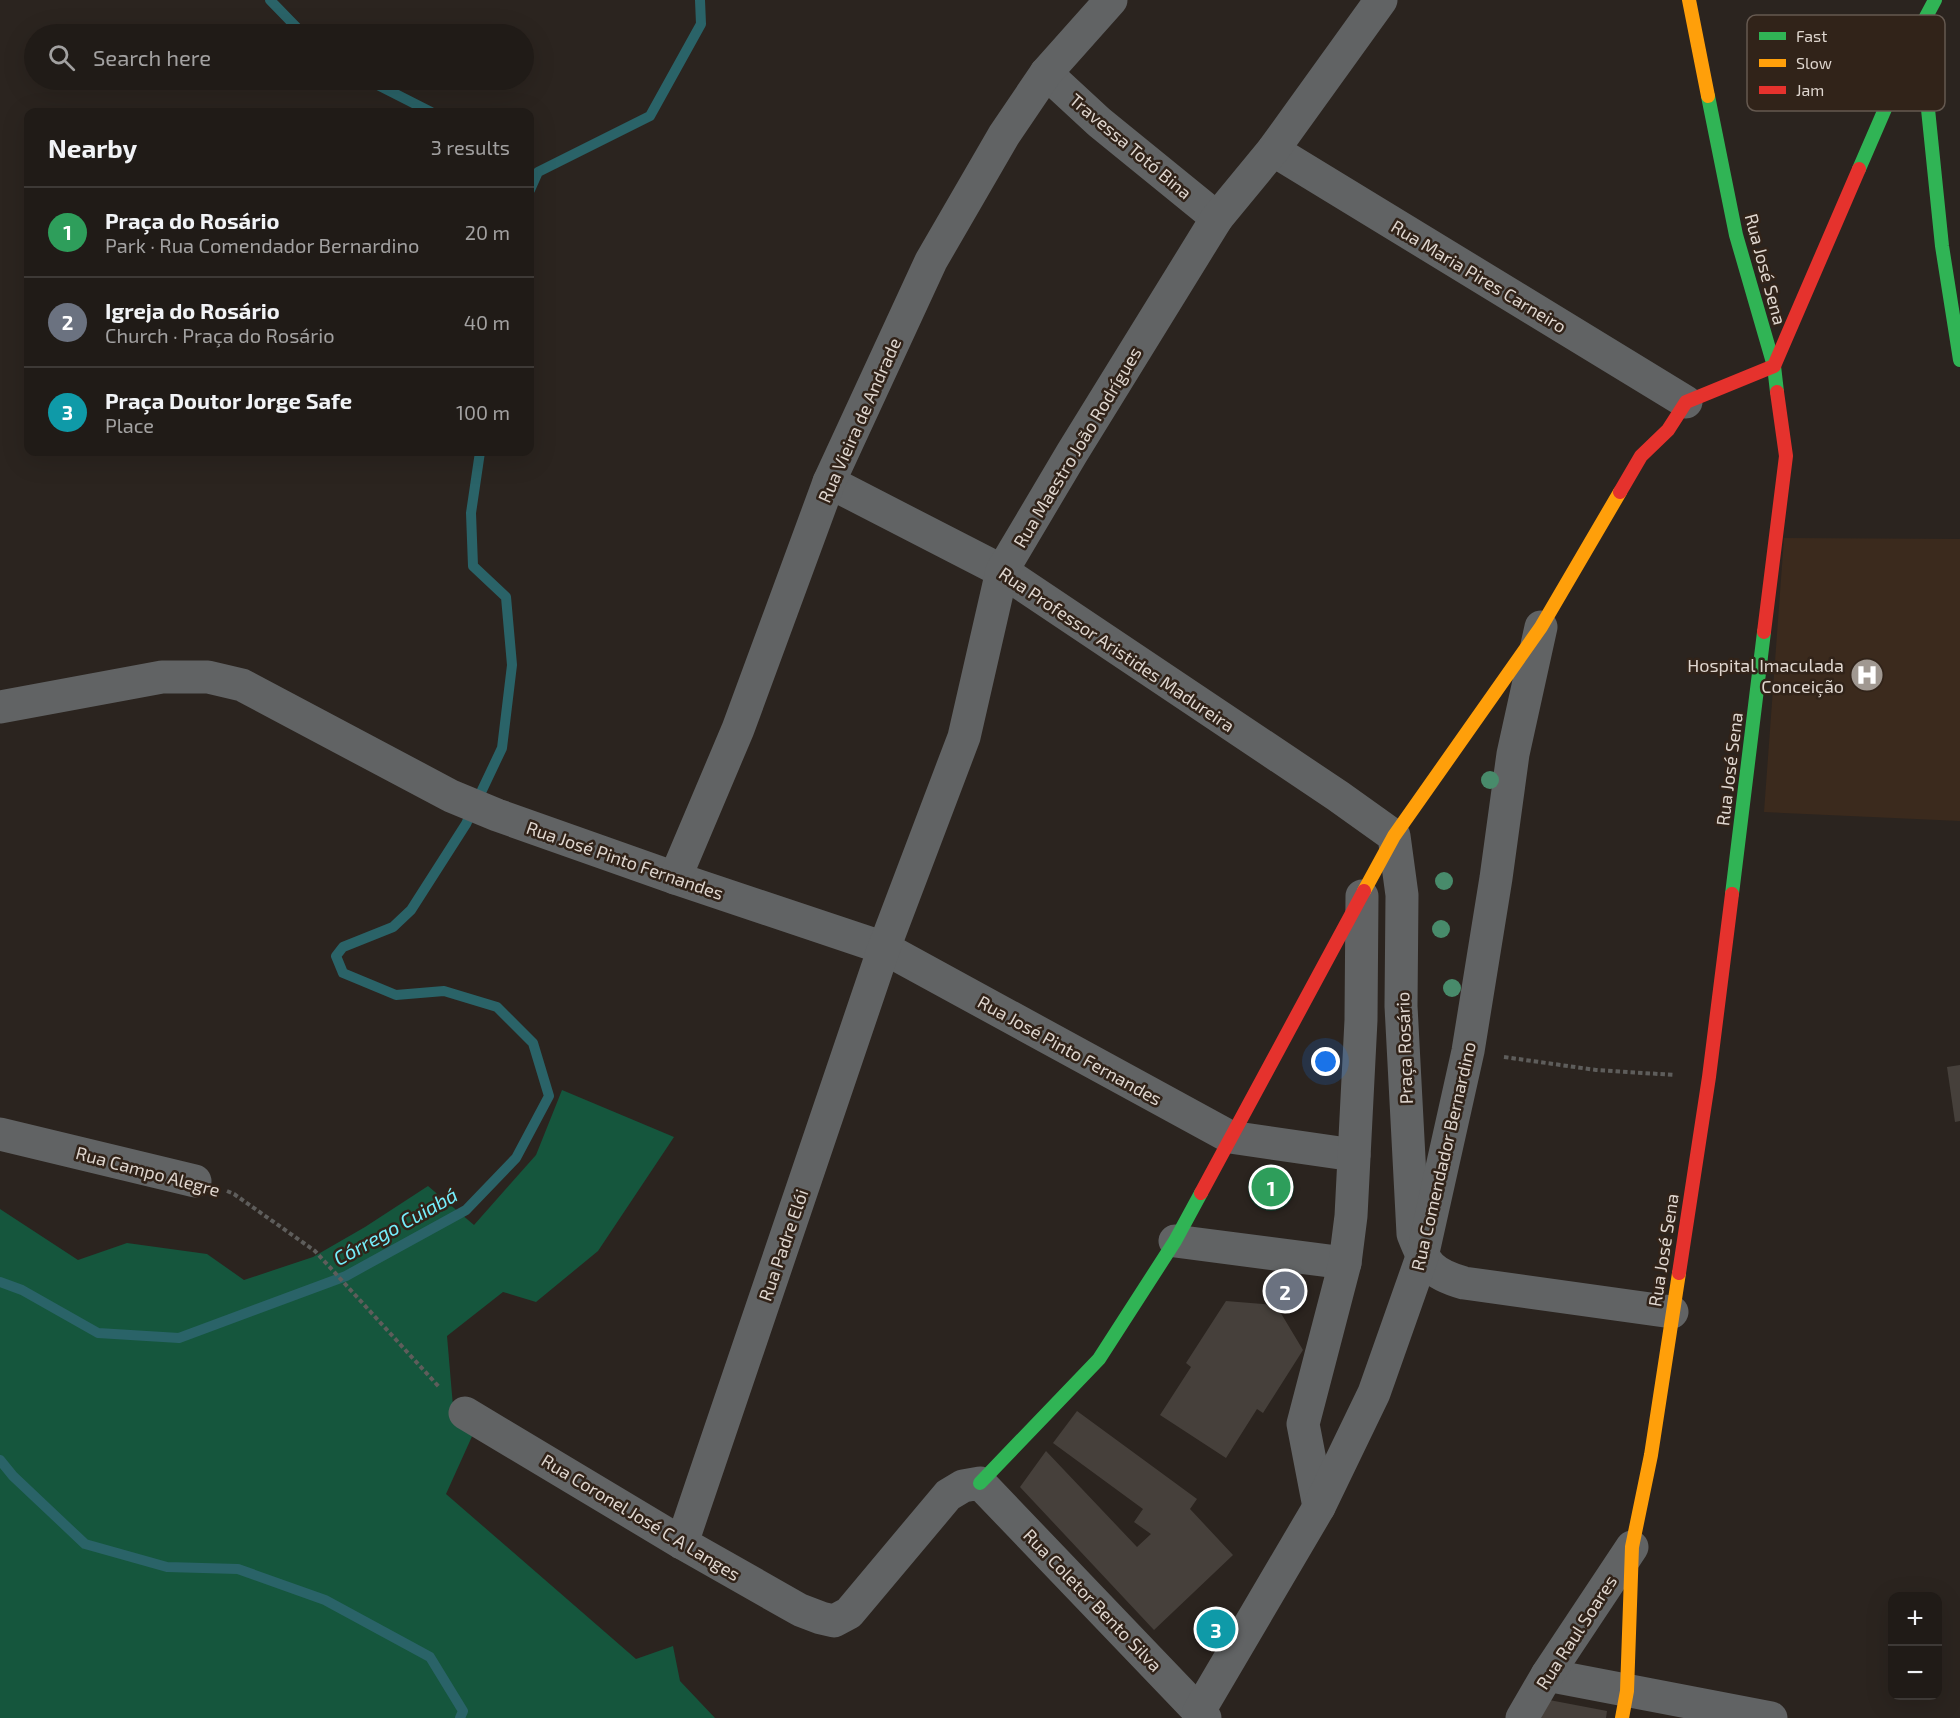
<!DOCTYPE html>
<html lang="en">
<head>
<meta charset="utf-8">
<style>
  :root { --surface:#201b17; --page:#282420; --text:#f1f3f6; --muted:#a2a1a1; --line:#3d3936; --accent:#0b8043 }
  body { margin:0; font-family:"Exo 2",sans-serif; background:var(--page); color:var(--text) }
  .controls { position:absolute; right:18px; bottom:18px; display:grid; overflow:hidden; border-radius:12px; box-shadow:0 6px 24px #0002 }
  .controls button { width:54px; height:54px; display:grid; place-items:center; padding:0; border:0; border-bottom:2px solid var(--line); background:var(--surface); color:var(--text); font:30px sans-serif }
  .you { position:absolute; left:1326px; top:1062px; width:21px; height:21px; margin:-15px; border:4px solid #fff; border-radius:50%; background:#1a73e8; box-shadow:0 0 0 9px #1a73e833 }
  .badge { display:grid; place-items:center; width:39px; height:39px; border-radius:50%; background:var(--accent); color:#fff; font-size:20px; font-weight:700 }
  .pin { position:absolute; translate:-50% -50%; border:3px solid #fff; box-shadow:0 2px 6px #0006 }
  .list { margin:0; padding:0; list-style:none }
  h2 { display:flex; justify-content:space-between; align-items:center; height:78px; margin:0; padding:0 24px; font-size:26px }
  h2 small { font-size:20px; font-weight:400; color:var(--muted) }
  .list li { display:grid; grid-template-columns:39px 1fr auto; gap:18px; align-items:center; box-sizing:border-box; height:90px; padding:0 24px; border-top:2px solid var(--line) }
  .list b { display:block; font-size:22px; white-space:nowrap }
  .list p { margin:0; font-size:20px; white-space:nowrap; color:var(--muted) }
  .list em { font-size:20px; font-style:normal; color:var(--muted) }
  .icon { flex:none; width:33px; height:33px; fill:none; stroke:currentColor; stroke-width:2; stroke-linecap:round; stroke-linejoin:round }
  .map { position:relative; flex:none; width:1960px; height:1718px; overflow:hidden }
  .search { position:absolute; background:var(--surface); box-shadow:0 6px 24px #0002; left:24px; top:24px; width:510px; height:66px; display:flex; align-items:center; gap:15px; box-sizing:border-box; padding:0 21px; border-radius:33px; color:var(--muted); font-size:22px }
  .panel { position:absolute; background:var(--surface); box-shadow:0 6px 24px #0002; left:24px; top:108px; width:510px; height:348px; border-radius:12px }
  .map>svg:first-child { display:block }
  .built { fill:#3b2a1d }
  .green { fill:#13412f }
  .forest { fill:#15563d }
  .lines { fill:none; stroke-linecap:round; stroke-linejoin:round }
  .stream { stroke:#2a6368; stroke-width:10 }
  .building { fill:#46403b }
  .path { stroke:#5e5d5b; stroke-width:4; stroke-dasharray:4.5 3; stroke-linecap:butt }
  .street { stroke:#616364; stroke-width:33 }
  .fast { stroke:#30b455; stroke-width:14 }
  .slow { stroke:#ff9f0a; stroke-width:14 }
  .jam { stroke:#e5322d; stroke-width:14 }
  .tree { fill:#488b6b }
  .labels { text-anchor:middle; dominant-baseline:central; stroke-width:5; stroke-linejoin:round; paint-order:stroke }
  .street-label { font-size:18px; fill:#dfd6cf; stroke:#312319 }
  .poi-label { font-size:18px; fill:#dfd6cf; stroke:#312319; text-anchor:end }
  .water-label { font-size:20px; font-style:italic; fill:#75eefb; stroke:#312319 }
  .key { fill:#312319; stroke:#655950; stroke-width:1.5 }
  .key-label { font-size:16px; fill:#dfd6cf }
</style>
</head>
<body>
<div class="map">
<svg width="1960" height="1718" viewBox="0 0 1960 1718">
  <rect width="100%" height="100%" fill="#2b241f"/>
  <polygon class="built" points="1784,538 1960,539 1960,821 1764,812"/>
  <circle class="green" cx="1271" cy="1188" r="23"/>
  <polygon class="forest" points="562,1090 674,1137 598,1251 536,1302 503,1292 447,1336 454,1418 474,1432 446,1494 636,1659 673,1646 680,1681 715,1718 0,1718 0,1209 78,1260 127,1243 207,1254 244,1280 313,1257 365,1227 428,1186 474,1225 536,1155"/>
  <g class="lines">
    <g class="stream">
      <polyline points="270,0 303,34"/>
      <polyline points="368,80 431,112"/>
      <polyline points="530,190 538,172 650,116 701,24 700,0"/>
      <polyline points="0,1282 22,1290 98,1333 179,1338 346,1276 466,1210 516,1158 549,1096 533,1043 497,1007 444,991 396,995 343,973 336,956 343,947 393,927 411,910 466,824 502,748 512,665 506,597 473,566 471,513 480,452"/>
      <polyline points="0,1460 13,1476 85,1544 167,1567 238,1569 325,1600 430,1657 463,1711 460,1718"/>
    </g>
  </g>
  <g class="building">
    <polygon points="1960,1065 1960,1121 1955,1122 1947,1067"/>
    <polygon points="1226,1301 1276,1305 1303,1350 1263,1413 1257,1409 1226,1458 1160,1415 1191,1367 1186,1363"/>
    <polygon points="1077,1411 1197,1499 1190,1509 1233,1555 1154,1630 1020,1487 1046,1451 1137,1547 1151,1534 1134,1522 1143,1509 1053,1443"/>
    <polygon points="1544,1699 1607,1711 1606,1718 1541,1718"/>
  </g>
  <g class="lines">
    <g class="path">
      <polyline points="1504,1057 1596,1070 1675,1075"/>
      <polyline points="227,1191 234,1194 315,1251 440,1388"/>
    </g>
    <g class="street">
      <polyline points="1046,73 1099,122 1217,218"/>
      <polyline points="1273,150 1686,402"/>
      <path d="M829 482 1002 571 1338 796 1394 836 1402 895 1401 1006 1413 1234C1425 1265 1432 1274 1464 1283L1672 1312"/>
      <polyline points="0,707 162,677 208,677 242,685 451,796 497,815 675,878 884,948 1230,1137 1354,1155"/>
      <polyline points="675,878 738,729 829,482 931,261 1004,135 1046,73 1111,0"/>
      <polyline points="0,1134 195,1181"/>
      <polyline points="1175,1241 1345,1263"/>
      <polyline points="465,1413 682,1543 800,1610 821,1618 834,1621 849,1613 948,1495 963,1486 980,1483 1205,1718"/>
      <polyline points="1319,1507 1303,1424 1345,1263 1351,1216 1361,1020 1362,896"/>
      <polyline points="682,1543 884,948 964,737 1002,571 1072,453 1217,218 1273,150 1381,0"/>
      <polyline points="1547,1675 1771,1718"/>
      <polyline points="1199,1711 1319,1507 1374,1393 1422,1257 1468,1051 1496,878 1513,754 1541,627"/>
      <polyline points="1522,1718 1547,1675 1632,1547"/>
    </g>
    <g class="fast">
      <polyline points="1920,31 1942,246 1960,360"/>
      <polyline points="1708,96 1736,235 1774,366 1777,392"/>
      <polyline points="1859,169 1920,28 1935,0"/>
      <polyline points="1732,894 1764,632"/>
      <polyline points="980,1483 1099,1359 1175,1241 1201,1193"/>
    </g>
    <g class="slow">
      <polyline points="1689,0 1708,96"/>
      <polyline points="1364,891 1394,836 1541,627 1620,492"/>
      <polyline points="1622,1718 1627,1691 1632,1547 1651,1455 1679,1273"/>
    </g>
    <g class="jam">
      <polyline points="1620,492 1641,456 1668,430 1686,402 1774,366 1859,169"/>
      <polyline points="1764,632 1786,456 1777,392"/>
      <polyline points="1201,1193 1364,891"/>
      <polyline points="1679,1273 1709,1077 1732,894"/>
    </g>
  </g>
  <g class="tree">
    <circle cx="1490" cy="780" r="9"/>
    <circle cx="1444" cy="881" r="9"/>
    <circle cx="1441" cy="929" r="9"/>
    <circle cx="1452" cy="988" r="9"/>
  </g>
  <defs>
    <symbol id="hospital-disc" viewBox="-11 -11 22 22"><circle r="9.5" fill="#a09891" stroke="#312319"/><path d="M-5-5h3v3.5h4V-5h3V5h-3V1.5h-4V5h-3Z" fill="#fff"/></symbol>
  </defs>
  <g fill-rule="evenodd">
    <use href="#hospital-disc" x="1848" y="656" width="38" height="38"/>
  </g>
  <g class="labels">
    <g class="street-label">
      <text transform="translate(1131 146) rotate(40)">Travessa Totó Bina</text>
      <text transform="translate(1766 269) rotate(75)">Rua José Sena</text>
      <text transform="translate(1479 276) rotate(31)">Rua Maria Pires Carneiro</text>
      <text transform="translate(859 420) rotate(-66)">Rua Vieira de Andrade</text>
      <text transform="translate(1077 447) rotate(-59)">Rua Maestro João Rodrígues</text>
      <text transform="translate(1117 649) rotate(34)">Rua Professor Aristides Madureira</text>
      <text transform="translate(1729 769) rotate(-83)">Rua José Sena</text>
      <text transform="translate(625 860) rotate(19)">Rua José Pinto Fernandes</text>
      <text transform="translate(1404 1048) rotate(-92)">Praça Rosário</text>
      <text transform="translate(1070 1050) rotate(29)">Rua José Pinto Fernandes</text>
      <text transform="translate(1443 1156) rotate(-77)">Rua Comendador Bernardino</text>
      <text transform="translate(148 1171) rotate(15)">Rua Campo Alegre</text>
      <text transform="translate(783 1245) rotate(-71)">Rua Padre Elói</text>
      <text transform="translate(1663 1250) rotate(-81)">Rua José Sena</text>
      <text transform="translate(641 1517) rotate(31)">Rua Coronel José C A Langes</text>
      <text transform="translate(1093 1600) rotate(46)">Rua Coletor Bento Silva</text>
      <text transform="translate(1576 1632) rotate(-57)">Rua Raul Soares</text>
    </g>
    <g class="poi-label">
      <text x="1844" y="665">Hospital Imaculada<tspan x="1844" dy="21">Conceição</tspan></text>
    </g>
    <g class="water-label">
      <text transform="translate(395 1226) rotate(-29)">Córrego Cuiabá</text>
    </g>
  </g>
  <rect x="1747" y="15" width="198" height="96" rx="9" class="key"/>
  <rect x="1759" y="32" width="27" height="8" fill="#30b455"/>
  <rect x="1759" y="59" width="27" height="8" fill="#ff9f0a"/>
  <rect x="1759" y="86" width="27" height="8" fill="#e5322d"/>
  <g class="key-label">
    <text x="1796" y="42">Fast</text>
    <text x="1796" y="69">Slow</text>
    <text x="1796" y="96">Jam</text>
  </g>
</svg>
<div class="controls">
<button>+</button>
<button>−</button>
</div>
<div class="you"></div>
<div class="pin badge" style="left:1271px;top:1187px;background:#2e9e5b">1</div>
<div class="pin badge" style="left:1285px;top:1291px;background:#6b7280">2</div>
<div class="pin badge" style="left:1216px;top:1629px;background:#0f9aa8">3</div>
<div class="search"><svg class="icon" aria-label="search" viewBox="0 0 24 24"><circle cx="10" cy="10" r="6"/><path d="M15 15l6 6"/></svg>Search here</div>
<section class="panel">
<h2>Nearby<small>3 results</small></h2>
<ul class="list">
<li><span class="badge" style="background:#2e9e5b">1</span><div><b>Praça do Rosário</b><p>Park · Rua Comendador Bernardino</p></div><em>20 m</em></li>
<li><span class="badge" style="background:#6b7280">2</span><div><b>Igreja do Rosário</b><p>Church · Praça do Rosário</p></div><em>40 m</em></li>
<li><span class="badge" style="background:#0f9aa8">3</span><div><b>Praça Doutor Jorge Safe</b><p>Place</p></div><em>100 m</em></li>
</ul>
</section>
</div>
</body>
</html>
